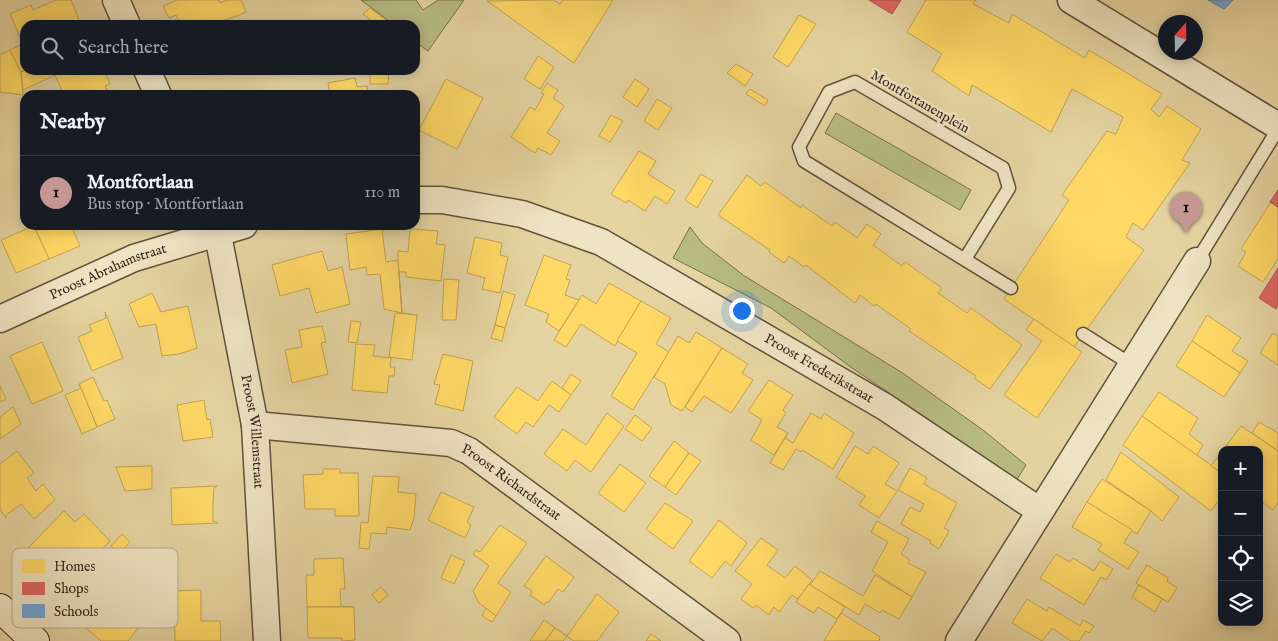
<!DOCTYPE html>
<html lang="en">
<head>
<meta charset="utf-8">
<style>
  :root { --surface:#171b24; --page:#20242c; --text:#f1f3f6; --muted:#9ea1a6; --line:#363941; --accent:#c59692 }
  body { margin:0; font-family:"IM FELL English",serif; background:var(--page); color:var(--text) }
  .controls { position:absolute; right:15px; bottom:15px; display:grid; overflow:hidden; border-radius:10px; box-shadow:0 2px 12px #0003 }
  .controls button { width:45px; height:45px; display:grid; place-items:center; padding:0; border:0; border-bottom:1px solid var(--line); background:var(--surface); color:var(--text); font:25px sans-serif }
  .compass { position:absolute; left:1158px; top:15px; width:45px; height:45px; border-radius:50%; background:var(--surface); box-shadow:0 2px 12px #0003; rotate:20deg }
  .you { position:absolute; left:741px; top:310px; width:18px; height:18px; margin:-12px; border:4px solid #fff; border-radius:50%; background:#1a73e8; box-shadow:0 0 0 8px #1a73e833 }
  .badge { display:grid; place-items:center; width:32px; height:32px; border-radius:50%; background:var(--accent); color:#111; font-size:16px; font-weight:700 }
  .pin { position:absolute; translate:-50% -41px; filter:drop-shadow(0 1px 2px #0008) }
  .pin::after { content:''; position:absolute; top:26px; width:18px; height:15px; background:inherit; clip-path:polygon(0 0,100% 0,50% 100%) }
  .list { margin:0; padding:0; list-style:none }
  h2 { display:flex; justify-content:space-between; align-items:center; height:65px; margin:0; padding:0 20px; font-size:21px }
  h2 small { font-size:16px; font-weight:400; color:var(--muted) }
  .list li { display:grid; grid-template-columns:32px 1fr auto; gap:15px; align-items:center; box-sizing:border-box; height:75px; padding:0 20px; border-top:1px solid var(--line) }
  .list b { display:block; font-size:19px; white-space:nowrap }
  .list p { margin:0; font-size:16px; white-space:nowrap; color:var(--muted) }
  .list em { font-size:16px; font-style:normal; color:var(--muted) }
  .icon { flex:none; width:28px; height:28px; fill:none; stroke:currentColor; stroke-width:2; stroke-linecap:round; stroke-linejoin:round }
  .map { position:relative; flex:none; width:1278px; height:641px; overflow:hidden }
  .search { position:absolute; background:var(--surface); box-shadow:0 2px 12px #0003; left:20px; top:20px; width:400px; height:55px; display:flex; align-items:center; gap:12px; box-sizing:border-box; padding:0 18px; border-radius:15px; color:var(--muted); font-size:19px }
  .panel { position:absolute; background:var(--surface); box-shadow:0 2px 12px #0003; left:20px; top:90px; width:400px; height:140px; border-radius:15px }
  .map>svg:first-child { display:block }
  .green { fill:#b7bc83; stroke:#76704f }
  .homes { fill:#ffd966; stroke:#c3a350 }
  .shops { fill:#e06666; stroke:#ad5250 }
  .schools { fill:#6fa8dc; stroke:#5e81a2 }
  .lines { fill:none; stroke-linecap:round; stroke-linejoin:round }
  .lane-casing { stroke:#62513c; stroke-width:15 }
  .street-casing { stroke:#62513c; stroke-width:29 }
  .secondary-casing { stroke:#36251b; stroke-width:30 }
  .lane { stroke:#eee3c2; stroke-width:12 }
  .street { stroke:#eee3c2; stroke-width:26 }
  .secondary { stroke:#eee3c2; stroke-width:28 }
  .labels { text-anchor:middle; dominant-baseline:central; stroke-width:5; stroke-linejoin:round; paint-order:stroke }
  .street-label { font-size:14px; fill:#36251b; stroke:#eee3c2 }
  .key { fill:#eee3c2; stroke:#b7aa90; stroke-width:1 }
  .key-label { font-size:14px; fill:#36251b }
</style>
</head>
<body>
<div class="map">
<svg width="1278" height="641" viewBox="0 0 1278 641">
  <rect width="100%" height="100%" fill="#e5d4a1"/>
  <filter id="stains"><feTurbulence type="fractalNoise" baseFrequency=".004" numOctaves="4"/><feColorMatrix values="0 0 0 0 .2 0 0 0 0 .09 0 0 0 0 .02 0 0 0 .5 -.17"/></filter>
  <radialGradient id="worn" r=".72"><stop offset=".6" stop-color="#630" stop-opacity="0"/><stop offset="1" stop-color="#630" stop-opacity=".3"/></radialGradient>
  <g class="green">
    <polygon points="361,0 416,0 423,10 438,0 464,0 428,51 415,42 415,25 394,25"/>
    <polygon points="836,113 971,190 960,210 825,133"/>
    <polygon points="690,227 702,243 743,275 901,372 983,430 1026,465 1016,481 971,448 852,368 771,308 673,258"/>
  </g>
  <g class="homes">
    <polygon points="56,0 71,0 81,25 25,25 25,35 20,37 10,14 31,5 33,10"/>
    <polygon points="177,0 219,0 220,3 228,0 241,0 246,12 214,25 181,25 176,15 169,18 163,6"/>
    <polygon points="553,0 560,4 563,0 613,0 574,63 487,1"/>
    <polygon points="926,0 976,0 973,4 1009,23 1012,14 1085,58 1089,50 1162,94 1151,109 1159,117 1167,106 1201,129 1182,160 1190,163 1143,230 1133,223 1126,237 1144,250 1074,347 1004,299 1069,200 1062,195 1107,131 1116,134 1123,117 1072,89 1051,132 972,85 969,96 932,71 942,54 907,32"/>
    <polygon points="370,8 393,25 376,25 363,14"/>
    <polygon points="799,15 816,24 788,67 773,57"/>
    <polygon points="227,19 230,25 214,25"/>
    <polygon points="23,44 26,70 20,72 10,50"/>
    <polygon points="10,50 21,72 23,95 0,92 0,55"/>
    <polygon points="538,56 554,67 540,89 524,79"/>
    <polygon points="736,64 753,74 745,86 727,73"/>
    <polygon points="26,70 104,70 110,84 105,86 109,95 64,95 55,75 23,90 21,72"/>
    <polygon points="370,70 389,70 388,84 370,84"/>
    <polygon points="355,78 357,87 367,86 368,95 330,95 328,83"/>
    <polygon points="446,79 483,98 457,149 419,130"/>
    <polygon points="635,79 649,89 637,107 623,97"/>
    <polygon points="547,83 558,90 553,98 564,106 547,133 560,141 551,155 538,148 535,153 511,137 530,107 535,110 544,94 541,93"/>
    <polygon points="750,89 768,100 765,106 746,94"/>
    <polygon points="657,99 672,108 658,130 644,121"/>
    <polygon points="611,115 623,121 610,142 599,136"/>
    <polygon points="639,151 656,161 648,174 675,191 667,204 655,196 645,211 628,200 626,203 611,194"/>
    <polygon points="701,174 713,181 697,208 685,200"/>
    <polygon points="747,175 761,186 765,182 801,208 802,205 832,226 835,222 857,238 867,224 881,234 873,245 902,266 905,262 942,288 938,293 967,313 971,308 1022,345 990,389 974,378 976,376 909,331 911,329 876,304 874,306 860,295 855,303 806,265 804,267 789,256 784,263 769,252 770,250 718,215"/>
    <polygon points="1271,202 1278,207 1278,259 1263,282 1238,266 1246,252 1241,249"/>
    <polygon points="33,225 71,225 80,246 49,259"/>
    <polygon points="34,226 49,259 16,273 1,240"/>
    <polygon points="382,229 386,262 398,260 402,313 384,309 380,274 367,275 366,267 350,270 346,234"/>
    <polygon points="410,229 438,231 436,244 445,245 441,281 406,277 406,272 399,272 402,313 417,315 402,313 398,260 398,251 408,252"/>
    <polygon points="475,237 502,243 500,255 508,257 500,293 482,289 485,278 467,273"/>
    <polygon points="322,251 328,271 342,267 350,304 316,313 309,288 280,296 272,265"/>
    <polygon points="544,255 571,265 566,279 570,280 565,295 579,300 559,331 546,322 549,314 525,305"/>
    <polygon points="444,279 459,280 456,320 442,320"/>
    <polygon points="609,283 641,301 615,346 581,324 566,347 554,340 582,295 596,304"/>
    <polygon points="503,291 515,295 505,328 495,325"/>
    <polygon points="152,293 161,312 188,306 197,348 179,354 162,356 156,324 139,327 129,304"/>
    <polygon points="641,301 671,318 656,344 669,352 633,410 611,396 637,353 617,341"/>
    <polygon points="105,312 123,358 92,371 78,337 92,331 89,325 106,318"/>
    <polygon points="395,313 417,315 412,360 389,357"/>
    <polygon points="1207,315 1241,338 1232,351 1248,361 1240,373 1192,341"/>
    <polygon points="1034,319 1082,352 1037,418 1004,395 1042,341 1026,330"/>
    <polygon points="351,321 361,322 357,343 348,342"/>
    <polygon points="495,325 505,328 502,341 491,338"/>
    <polygon points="322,326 326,342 321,343 328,374 292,383 285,350 302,347 299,330"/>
    <polygon points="696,332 722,348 682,411 671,405 665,384 654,377 678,336 689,343"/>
    <polygon points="1273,333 1278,336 1278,365 1260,353"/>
    <polygon points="1192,341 1240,373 1224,397 1176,366"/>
    <polygon points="42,342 63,391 32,404 10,356"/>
    <polygon points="356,344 375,345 373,356 391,358 390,367 395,367 394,376 389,376 387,393 352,390"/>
    <polygon points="722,348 748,364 742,373 753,380 731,413 704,396 692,412 685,407"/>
    <polygon points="443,354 473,361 463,411 435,404 440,385 434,384"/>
    <polygon points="571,374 581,381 571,395 562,388"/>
    <polygon points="93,377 104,401 107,400 115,419 97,427 79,384"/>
    <polygon points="769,380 793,395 783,410 786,413 777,427 788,433 774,455 751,440 762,420 748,411"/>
    <polygon points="552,381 571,395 559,412 549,405 533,427 526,422 517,434 494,417 517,387 538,401"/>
    <polygon points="0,386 6,399 0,402"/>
    <polygon points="81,388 97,427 82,434 65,395"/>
    <polygon points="1159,392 1198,418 1189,434 1203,445 1196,456 1142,416"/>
    <polygon points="204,400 207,420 210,419 213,437 183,441 177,405"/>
    <polygon points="13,407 21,424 0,439 0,417"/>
    <polygon points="607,413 624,426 591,472 575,460 567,471 544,454 563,429 586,445"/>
    <polygon points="811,413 821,419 824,413 854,433 833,469 802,450 801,452 796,449 783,470 770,463 788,433 785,438 793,443"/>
    <polygon points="635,415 652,428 642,441 625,429"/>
    <polygon points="1142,416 1222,473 1222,496 1211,511 1123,445"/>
    <polygon points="1259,422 1278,433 1278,451 1252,433"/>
    <polygon points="1241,426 1278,451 1278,503 1273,510 1259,500 1259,450 1223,450"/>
    <polygon points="674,441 689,453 665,487 649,476"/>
    <polygon points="855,446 868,454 873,446 899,463 885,484 897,491 879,518 859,505 865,496 836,477"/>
    <polygon points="17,451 34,473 27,478 36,491 43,484 55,500 34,519 21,504 6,515 6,518 0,509 0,464"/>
    <polygon points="1121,452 1179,497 1162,521 1151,511 1106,480"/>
    <polygon points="1222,452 1222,473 1211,466"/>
    <polygon points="689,453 701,461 676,495 665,487"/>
    <polygon points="620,464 646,483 624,512 598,493"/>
    <polygon points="152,466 152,489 125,491 116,467"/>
    <polygon points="910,468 927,478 924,484 957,503 944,528 949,531 939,549 930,543 931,541 901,524 910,507 920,512 924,504 898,490"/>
    <polygon points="323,469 340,469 340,473 358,473 359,516 335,516 335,509 305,509 303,475 323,474"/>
    <polygon points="373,476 399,477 398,492 416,494 414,518 410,530 387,527 386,534 371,533 369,549 359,548 361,522 368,523"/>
    <polygon points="1102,479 1151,511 1137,534 1087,502"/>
    <polygon points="217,486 214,488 213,503 213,521 218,523 172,525 171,488"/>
    <polygon points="441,492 474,507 467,522 471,525 465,538 428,520"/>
    <polygon points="1087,502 1132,530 1124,543 1139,552 1128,569 1098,550 1102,544 1072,527"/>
    <polygon points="665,503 693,521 673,549 646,529"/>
    <polygon points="64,511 75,522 84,514 110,541 85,565 73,553 53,572 29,547"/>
    <polygon points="719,520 747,543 731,566 725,561 712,578 689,561"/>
    <polygon points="877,521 909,539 901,554 910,560 908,563 926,572 912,597 872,571 888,542 871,532"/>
    <polygon points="500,525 527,543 498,583 511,592 496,616 479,603 473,591 489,566 473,554 476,550 480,552"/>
    <polygon points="122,534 130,542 119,554 111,546"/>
    <polygon points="761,538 778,550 767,565 785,578 795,566 812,580 798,599 792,595 779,612 774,607 769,615 756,605 753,608 741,599 752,584 735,571"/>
    <polygon points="1056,554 1070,562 1073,558 1094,571 1100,561 1113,569 1106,580 1101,577 1084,605 1040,578"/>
    <polygon points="451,555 465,561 454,584 441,578"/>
    <polygon points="546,556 574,577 563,592 558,589 548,603 546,602 544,605 530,595 532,591 524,586"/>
    <polygon points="343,558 345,589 340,589 341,606 354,607 307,607 306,575 314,575 314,559"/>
    <polygon points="1147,565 1168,578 1167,581 1177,588 1168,602 1136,583"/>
    <polygon points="820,571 863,596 875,575 912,597 899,619 882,610 880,613 865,604 859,615 810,585"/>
    <polygon points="100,576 115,588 112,591 146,618 128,641 101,641 84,626 94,613 77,599"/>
    <polygon points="809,584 845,607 837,619 818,607 814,613 796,602"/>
    <polygon points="1139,585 1162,599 1155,612 1132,597"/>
    <polygon points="381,587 388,595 379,603 372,595"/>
    <polygon points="201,590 201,621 220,621 221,641 175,641 174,591"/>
    <polygon points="597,594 619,612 597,641 574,641 567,636"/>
    <polygon points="1027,599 1047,611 1049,607 1080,626 1083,620 1094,626 1089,633 1086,631 1079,641 1071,641 1052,628 1042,641 1012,623"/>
    <polygon points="307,607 354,607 355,640 342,641 342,638 308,638"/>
    <polygon points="486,608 496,616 492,622 482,616"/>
    <polygon points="841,613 880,637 879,641 824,641"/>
    <polygon points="544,620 555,628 545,641 530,641"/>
    <polygon points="555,628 567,636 563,641 545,641"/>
    <polygon points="651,634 661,641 646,641"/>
  </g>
  <g class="shops">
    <polygon points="869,0 901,0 892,14"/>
    <polygon points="1278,190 1278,207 1270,202"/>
    <polygon points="1278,268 1278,305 1276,309 1259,298"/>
  </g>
  <polygon class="schools" points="1208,0 1233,0 1224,9"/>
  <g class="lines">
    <defs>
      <g id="lane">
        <polyline points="965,259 1009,188 1003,168 855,82 829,92 799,147 804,161 1011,288"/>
        <polyline points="1197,261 1278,129"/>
        <polyline points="1083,334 1132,365"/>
      </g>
      <g id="street">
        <polyline points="116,0 127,25"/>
        <polyline points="1071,0 1278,126"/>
        <polyline points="147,70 158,95"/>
        <path id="s1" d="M415 200H442L522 214 601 242 885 407 1040 511"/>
        <path id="s2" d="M216 225 255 425 267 641"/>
        <path id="s3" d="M0 319 134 258 244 225"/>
        <path id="s4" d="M255 425 451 443 469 451 727 641"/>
        <polyline points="959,641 1197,261"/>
      </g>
      <polyline id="secondary" points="0,608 35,641"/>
    </defs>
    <use href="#lane" class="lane-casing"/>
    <use href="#street" class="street-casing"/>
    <use href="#secondary" class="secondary-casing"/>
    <use href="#lane" class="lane"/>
    <use href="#street" class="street"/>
    <use href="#secondary" class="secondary"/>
  </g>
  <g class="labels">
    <g class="street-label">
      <text transform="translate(920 102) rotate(30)">Montfortanenplein</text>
      <text stroke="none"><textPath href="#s3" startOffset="118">Proost Abrahamstraat</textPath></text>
      <text stroke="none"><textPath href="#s1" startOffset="444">Proost Frederikstraat</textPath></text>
      <text stroke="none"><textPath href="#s2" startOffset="210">Proost Willemstraat</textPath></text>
      <text stroke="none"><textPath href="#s4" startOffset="269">Proost Richardstraat</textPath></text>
    </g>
  </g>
  <rect x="12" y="548" width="166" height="80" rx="8" class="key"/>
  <rect x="22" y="559" width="23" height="14" fill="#ffd966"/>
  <rect x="22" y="582" width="23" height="13" fill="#e06666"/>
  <rect x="22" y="604" width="23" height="14" fill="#6fa8dc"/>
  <g class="key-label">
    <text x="54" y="571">Homes</text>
    <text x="54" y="593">Shops</text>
    <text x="54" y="616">Schools</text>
  </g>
  <rect width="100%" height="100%" filter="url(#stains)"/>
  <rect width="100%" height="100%" fill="url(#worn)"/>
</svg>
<div class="controls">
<button>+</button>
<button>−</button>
<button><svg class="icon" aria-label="locate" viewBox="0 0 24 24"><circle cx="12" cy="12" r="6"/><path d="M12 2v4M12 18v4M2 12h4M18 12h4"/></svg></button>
<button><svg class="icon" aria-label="layers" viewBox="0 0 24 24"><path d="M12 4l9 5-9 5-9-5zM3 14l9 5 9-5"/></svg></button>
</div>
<svg class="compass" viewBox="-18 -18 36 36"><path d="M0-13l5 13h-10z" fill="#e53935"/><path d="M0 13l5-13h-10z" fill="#9ea1a6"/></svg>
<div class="you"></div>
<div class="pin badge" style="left:1186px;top:233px">1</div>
<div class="search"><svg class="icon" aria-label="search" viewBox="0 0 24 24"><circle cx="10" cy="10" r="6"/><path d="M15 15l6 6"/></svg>Search here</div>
<section class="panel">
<h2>Nearby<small></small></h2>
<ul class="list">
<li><span class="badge">1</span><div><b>Montfortlaan</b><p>Bus stop · Montfortlaan</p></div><em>110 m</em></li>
</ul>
</section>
</div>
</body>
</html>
